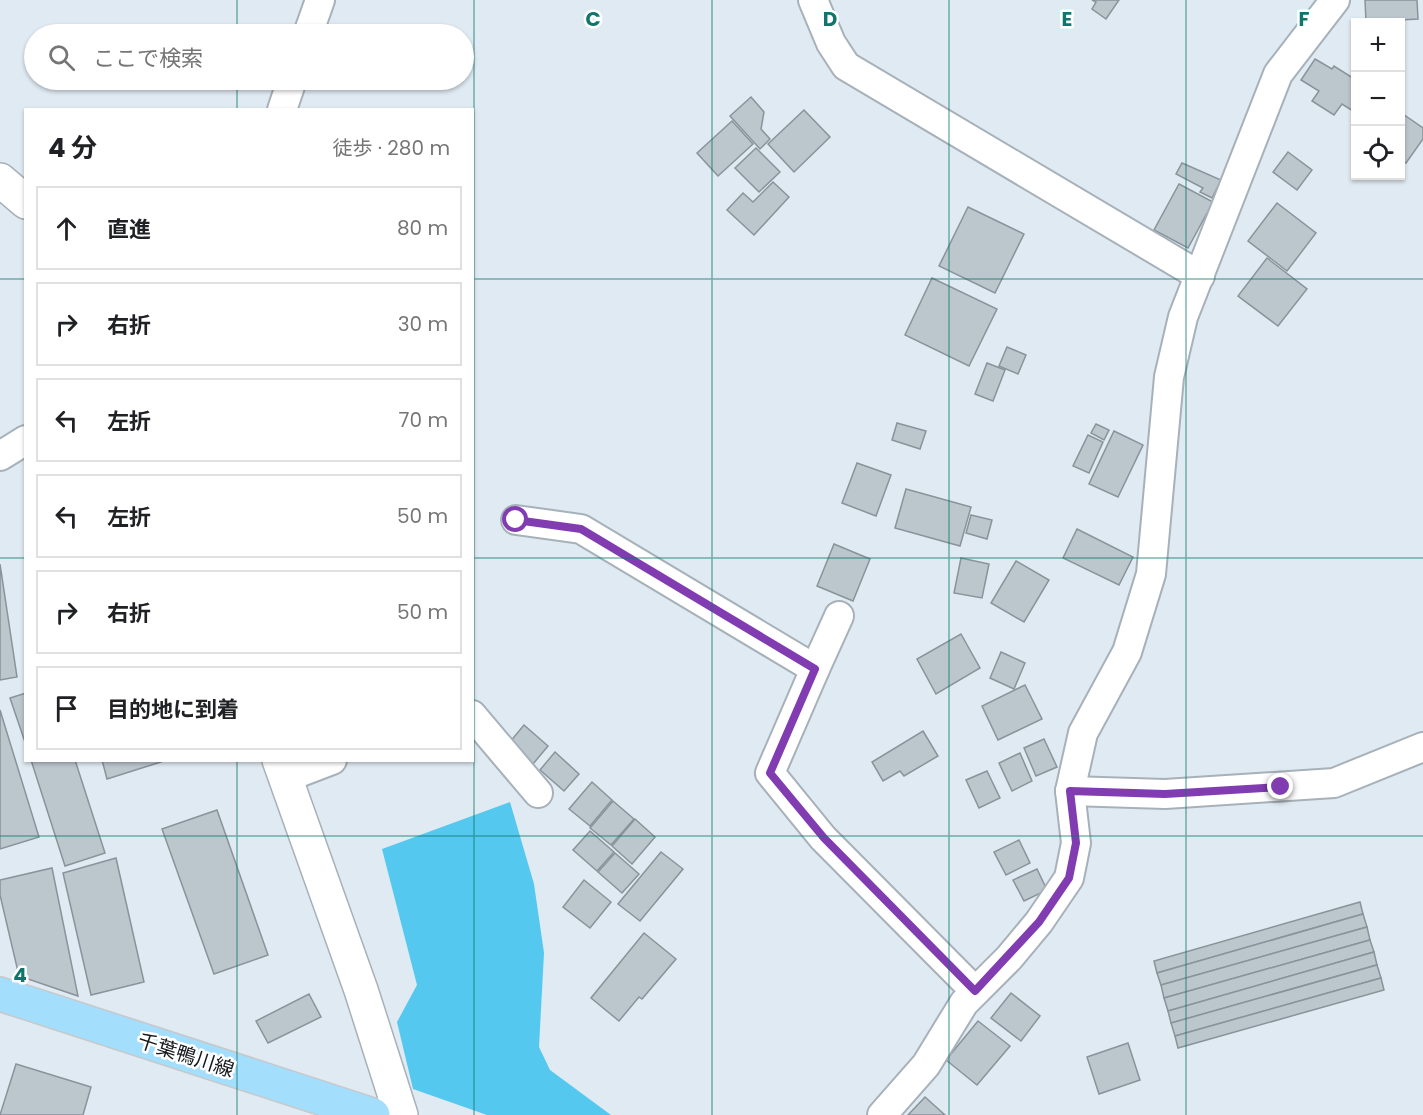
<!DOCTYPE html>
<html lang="ja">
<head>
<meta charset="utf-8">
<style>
  :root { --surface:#fff; --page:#f6f6f6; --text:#202124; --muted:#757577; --line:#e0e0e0 }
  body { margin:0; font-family:Poppins,"Noto Sans JP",sans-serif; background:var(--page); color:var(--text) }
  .controls { position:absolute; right:18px; top:18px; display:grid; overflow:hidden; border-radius:0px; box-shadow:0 2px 4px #0004 }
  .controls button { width:54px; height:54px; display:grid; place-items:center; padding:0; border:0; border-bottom:2px solid var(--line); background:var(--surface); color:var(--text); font:30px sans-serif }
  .stop { position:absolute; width:18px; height:18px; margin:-14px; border:4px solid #803cb0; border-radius:50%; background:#fff }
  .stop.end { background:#803cb0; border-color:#fff; box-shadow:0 2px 6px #0008 }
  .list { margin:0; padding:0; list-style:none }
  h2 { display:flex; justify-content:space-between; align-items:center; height:78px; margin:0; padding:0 24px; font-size:26px }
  h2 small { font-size:20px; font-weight:400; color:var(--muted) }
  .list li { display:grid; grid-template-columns:39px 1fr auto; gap:18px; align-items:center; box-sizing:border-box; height:84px; margin:0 12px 12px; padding:0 12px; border:2px solid var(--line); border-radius:0px }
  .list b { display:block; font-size:22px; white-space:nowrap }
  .list em { font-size:20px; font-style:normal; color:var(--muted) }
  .icon { flex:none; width:33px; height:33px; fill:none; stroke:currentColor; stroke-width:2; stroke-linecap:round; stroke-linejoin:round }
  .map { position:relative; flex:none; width:1423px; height:1115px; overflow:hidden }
  .search { position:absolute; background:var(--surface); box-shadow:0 2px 4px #0004; left:24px; top:24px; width:450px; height:66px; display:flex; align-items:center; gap:15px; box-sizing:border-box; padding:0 21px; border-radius:33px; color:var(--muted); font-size:22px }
  .panel { position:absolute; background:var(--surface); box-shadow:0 2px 4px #0004; left:24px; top:108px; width:450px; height:654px; border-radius:0px }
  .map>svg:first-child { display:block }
  .water { fill:#55c8ef }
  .building { fill:#bcc6cd; stroke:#89939a; stroke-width:1.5 }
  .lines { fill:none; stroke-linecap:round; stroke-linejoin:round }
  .street-casing { stroke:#a7b1b9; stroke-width:32 }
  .secondary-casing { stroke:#a7b1b9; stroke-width:36 }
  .primary-casing { stroke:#c7c8c9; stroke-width:36 }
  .street { stroke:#fff; stroke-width:28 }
  .secondary { stroke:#fff; stroke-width:33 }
  .primary { stroke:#a4defd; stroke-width:33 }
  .route { stroke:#803cb0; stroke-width:8 }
  .grid { fill:none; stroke:#0f766e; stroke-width:1.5; stroke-opacity:0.55 }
  .labels { text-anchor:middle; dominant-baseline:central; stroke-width:5; stroke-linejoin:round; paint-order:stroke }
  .street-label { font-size:20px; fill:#15191c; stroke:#fff }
  .grid-label { font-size:20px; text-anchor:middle; font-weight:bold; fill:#0f766e; stroke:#fff; stroke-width:5; stroke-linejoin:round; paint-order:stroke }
</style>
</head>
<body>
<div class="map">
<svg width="1423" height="1115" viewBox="0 0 1423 1115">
  <rect width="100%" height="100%" fill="#e0eaf2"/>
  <polygon class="water" points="510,802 534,884 544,953 539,1047 550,1070 611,1115 487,1115 413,1089 397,1022 417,985 382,849"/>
  <g class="building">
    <polygon points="1092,0 1119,0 1106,19 1092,9 1096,2"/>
    <polygon points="1365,0 1417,0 1418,19 1366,22"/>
    <polygon points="1315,59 1332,69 1334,66 1356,80 1356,113 1342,104 1334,115 1312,101 1319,91 1301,80"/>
    <polygon points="751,97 764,112 761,129 770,139 760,149 730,116"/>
    <polygon points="804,110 830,137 794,172 768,144"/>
    <polygon points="1400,112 1423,128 1423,139 1406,163 1400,160"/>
    <polygon points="732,121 753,144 718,176 697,153"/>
    <polygon points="756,148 780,172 759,192 735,168"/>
    <polygon points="1288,152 1312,170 1297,190 1273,172"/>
    <polygon points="1182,163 1221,180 1212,198 1200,192 1203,188 1176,174"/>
    <polygon points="773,182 789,197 754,235 727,210 743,193 753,202"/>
    <polygon points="1179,184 1213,202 1188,248 1154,230"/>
    <polygon points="1277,203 1316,233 1287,271 1248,241"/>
    <polygon points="968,207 1024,234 995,293 939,266"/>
    <polygon points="1267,258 1307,289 1278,326 1238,296"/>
    <polygon points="932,278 997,309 969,366 905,335"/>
    <polygon points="1007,347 1026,355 1018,374 999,366"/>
    <polygon points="987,363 1005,370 993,401 975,394"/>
    <polygon points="897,423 926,431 920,449 892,440"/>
    <polygon points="1096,424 1109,430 1104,440 1091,433"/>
    <polygon points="1114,431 1143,445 1118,497 1089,484"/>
    <polygon points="1088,435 1103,442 1089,473 1073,466"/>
    <polygon points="857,463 891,475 876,516 842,503"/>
    <polygon points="906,489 971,507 960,546 895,528"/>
    <polygon points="971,515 992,520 987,539 966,533"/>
    <polygon points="1077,529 1133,557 1119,585 1063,558"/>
    <polygon points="834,544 870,559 853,601 817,586"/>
    <polygon points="961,558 989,564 982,598 954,593"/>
    <polygon points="1016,561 1049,580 1024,622 991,603"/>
    <polygon points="0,564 17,677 0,680"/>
    <polygon points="961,634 980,668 936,694 917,659"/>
    <polygon points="1001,652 1025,663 1014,689 990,678"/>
    <polygon points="1025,685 1042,719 998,740 982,706"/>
    <polygon points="26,693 26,745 10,698"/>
    <polygon points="0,710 39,837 0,849"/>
    <polygon points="524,725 548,746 533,764 509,743"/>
    <polygon points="923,731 938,756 904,776 900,771 883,781 872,762"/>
    <polygon points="1044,739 1057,767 1036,776 1024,748"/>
    <polygon points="555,752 579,774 564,791 540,770"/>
    <polygon points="1020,753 1032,781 1012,791 999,763"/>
    <polygon points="31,760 75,760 105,853 65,866"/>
    <polygon points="102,760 164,760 164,761 107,779"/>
    <polygon points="987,771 1000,798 979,808 966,780"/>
    <polygon points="592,782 612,800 590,826 569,809"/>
    <polygon points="613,801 634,819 611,845 590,828"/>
    <polygon points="217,810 268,955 214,974 162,829"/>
    <polygon points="635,819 655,837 632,864 612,846"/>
    <polygon points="590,831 614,852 597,871 573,850"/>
    <polygon points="1019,840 1030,863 1006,875 994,852"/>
    <polygon points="661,852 683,869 640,921 618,904"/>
    <polygon points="615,853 639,874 622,893 598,872"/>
    <polygon points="116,858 144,982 91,995 63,873"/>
    <polygon points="52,868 78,996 19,976 0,895 0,880"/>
    <polygon points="1037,869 1047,890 1024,901 1013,880"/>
    <polygon points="584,880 611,902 590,928 563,907"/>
    <polygon points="1360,902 1363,914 1157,973 1154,961"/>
    <polygon points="1363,914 1367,927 1161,985 1157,973"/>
    <polygon points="1367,927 1370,940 1164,998 1161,985"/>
    <polygon points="644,933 676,959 642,999 639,997 619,1021 591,998"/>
    <polygon points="1370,940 1374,952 1168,1011 1164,998"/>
    <polygon points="1374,952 1377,965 1171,1023 1168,1011"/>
    <polygon points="1377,965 1381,978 1175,1036 1171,1023"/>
    <polygon points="1381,978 1384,990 1178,1048 1175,1036"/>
    <polygon points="1011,993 1040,1016 1021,1041 991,1018"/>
    <polygon points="309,994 321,1017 268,1043 256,1021"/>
    <polygon points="978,1021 1010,1046 977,1085 946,1060"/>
    <polygon points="1128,1043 1140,1080 1099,1094 1087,1057"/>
    <polygon points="16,1064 91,1087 83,1115 0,1115"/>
    <polygon points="925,1097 945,1115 908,1115"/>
  </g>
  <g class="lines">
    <defs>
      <g id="street">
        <polyline points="813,0 831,43 846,66 1200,276"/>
        <polyline points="308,34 320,0"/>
        <polyline points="282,110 292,80"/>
        <polyline points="0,456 26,440"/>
        <polyline points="516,520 581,529 815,669 770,773 823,838 975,991"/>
        <polyline points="815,669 839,616"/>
        <polyline points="472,715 538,793"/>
        <polyline points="285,778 332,760"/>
        <polyline points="1070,791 1165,794 1334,783 1423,747"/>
        <polyline points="882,1115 926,1065 964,1003 1009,958 1039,922 1069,878 1076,843 1070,791 1083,733 1127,652 1151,574 1169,377 1183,317 1278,74 1335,0"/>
      </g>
      <g id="secondary">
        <polyline points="0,180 26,202"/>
        <polyline points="279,760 361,990 401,1115"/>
      </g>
      <polyline id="primary" points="0,994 373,1115"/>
    </defs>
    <use href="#street" class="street-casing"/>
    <use href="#secondary" class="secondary-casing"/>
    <use href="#primary" class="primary-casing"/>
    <use href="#street" class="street"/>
    <use href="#secondary" class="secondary"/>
    <use href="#primary" class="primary"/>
  </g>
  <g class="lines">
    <polyline class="route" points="516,520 581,529 815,669 770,773 824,838 975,991 1039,922 1069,878 1076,843 1070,791 1165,794 1281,787"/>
  </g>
  <path class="grid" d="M237 0V34M474 0V1115M712 0V1115M949 0V1115M1186 0V1115M237 80V110M0 279H26M472 279H1423M0 558H26M472 558H1423M237 760V1115M0 836H1423"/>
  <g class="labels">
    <g class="street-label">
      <text transform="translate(186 1055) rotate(18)">千葉鴨川線</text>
    </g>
  </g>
  <g class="grid-label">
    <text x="593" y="26">C</text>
    <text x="830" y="26">D</text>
    <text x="1067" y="26">E</text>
    <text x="1304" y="26">F</text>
    <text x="20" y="982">4</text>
  </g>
</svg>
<div class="controls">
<button>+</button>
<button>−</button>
<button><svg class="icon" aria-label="locate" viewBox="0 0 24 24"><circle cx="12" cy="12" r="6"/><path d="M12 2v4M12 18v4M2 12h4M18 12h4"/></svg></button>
</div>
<div class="stop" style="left:516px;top:520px"></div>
<div class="stop end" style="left:1281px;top:787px"></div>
<div class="search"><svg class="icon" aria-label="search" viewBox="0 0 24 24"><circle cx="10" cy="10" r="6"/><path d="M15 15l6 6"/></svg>ここで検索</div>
<section class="panel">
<h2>4 分<small>徒歩 · 280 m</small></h2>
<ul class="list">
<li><svg class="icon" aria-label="ahead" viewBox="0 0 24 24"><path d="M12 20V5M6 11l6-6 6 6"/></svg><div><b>直進</b></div><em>80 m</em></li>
<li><svg class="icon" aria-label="right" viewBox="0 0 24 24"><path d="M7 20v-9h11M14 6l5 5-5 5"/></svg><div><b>右折</b></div><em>30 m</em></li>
<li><svg class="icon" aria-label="left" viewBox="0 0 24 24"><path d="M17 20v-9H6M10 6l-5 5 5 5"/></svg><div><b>左折</b></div><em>70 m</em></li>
<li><svg class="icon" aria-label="left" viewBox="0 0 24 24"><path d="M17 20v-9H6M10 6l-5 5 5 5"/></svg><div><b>左折</b></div><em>50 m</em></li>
<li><svg class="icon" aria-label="right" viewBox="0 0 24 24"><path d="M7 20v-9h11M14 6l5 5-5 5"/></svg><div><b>右折</b></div><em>50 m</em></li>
<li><svg class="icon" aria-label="arrive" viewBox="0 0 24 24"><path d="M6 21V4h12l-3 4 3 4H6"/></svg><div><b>目的地に到着</b></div></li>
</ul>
</section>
</div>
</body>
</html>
